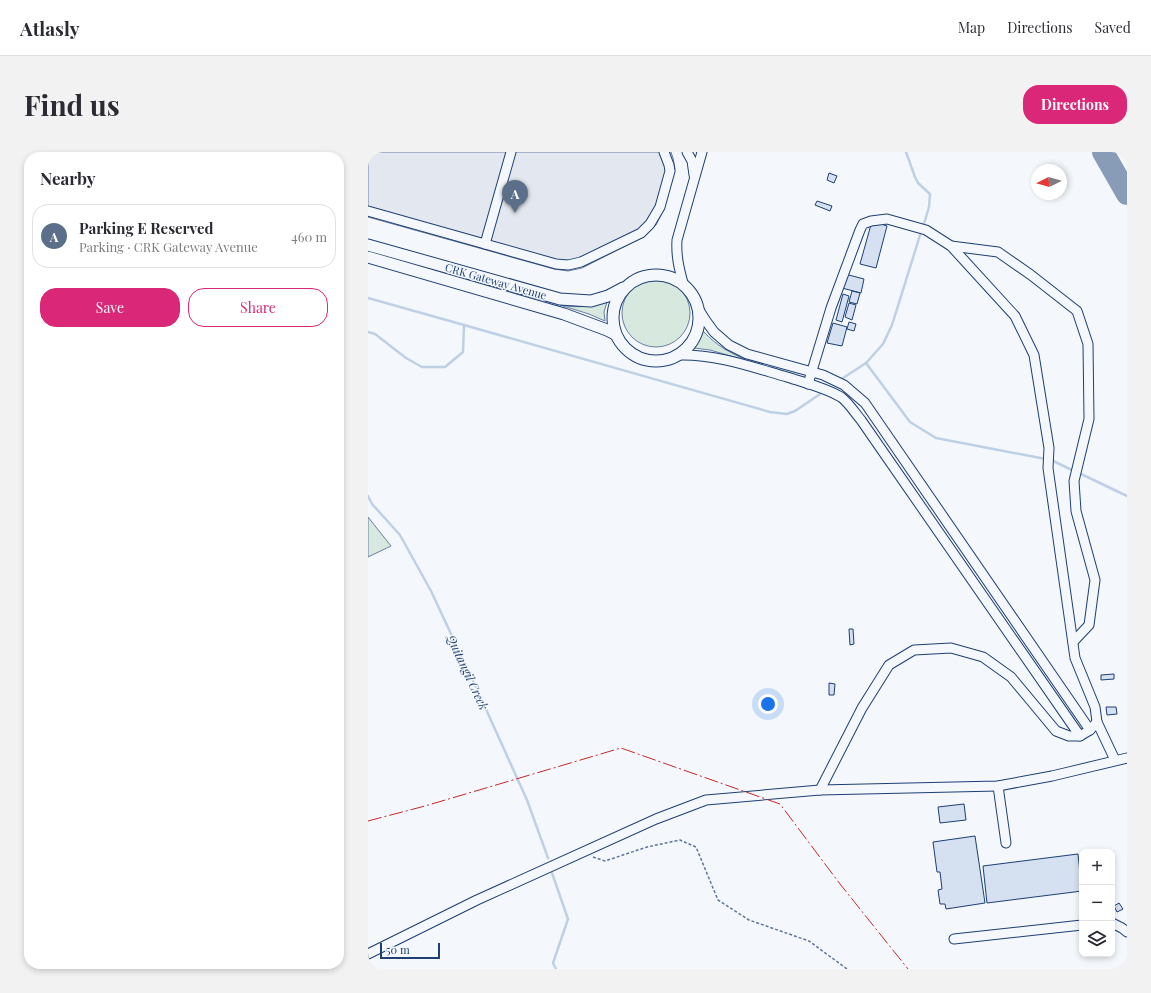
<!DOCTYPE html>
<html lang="en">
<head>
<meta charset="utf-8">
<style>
  :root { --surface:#fff; --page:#f2f2f3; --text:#2b2b33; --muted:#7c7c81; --line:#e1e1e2; --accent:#db2777 }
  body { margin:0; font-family:"Playfair Display",serif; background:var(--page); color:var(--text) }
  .controls { position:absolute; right:12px; bottom:12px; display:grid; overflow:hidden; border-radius:8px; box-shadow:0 2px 6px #0003 }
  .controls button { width:36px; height:36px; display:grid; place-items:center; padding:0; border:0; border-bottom:1px solid var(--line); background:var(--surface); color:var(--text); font:20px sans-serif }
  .compass { position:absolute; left:663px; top:12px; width:36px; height:36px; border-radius:50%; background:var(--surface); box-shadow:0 2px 6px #0003; rotate:265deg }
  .scale { position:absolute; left:12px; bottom:10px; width:60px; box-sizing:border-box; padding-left:4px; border:2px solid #1d3f73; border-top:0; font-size:11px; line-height:14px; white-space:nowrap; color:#1d3f73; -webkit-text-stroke:3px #f4f7fb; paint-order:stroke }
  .you { position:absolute; left:400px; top:552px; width:14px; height:14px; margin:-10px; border:3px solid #fff; border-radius:50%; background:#1a73e8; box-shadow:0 0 0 6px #1a73e833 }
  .badge { display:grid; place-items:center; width:26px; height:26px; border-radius:50%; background:var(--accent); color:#fff; font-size:13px; font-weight:700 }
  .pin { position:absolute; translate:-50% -33px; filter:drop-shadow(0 1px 2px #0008) }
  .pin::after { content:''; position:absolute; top:21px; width:14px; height:12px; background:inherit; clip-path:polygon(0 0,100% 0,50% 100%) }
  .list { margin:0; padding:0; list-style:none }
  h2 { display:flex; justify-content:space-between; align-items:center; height:52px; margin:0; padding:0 16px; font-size:17px }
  h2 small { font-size:13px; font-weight:400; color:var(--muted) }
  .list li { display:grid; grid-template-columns:26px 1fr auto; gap:12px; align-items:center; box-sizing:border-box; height:64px; margin:0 8px 8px; padding:0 8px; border:1px solid var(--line); border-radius:16px }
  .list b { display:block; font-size:15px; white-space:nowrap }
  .list p { margin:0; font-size:13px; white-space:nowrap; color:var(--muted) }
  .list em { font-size:13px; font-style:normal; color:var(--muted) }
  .actions { display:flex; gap:8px; padding:12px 16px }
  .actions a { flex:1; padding:9px 0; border:1px solid var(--accent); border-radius:16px; text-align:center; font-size:14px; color:var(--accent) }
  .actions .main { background:var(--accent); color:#fff }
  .icon { flex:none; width:22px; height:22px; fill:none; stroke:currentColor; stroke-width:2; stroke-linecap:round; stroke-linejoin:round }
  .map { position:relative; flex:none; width:759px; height:817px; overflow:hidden; border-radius:16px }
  header { display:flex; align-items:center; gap:24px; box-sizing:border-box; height:56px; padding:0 20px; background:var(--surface); border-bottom:1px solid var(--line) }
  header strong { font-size:19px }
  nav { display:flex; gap:22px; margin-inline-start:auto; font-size:14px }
  .intro { display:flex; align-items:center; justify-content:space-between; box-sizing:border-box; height:96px; padding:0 24px }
  h1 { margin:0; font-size:28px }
  .button { padding:10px 18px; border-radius:16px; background:var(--accent); color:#fff; font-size:14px; font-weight:700 }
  main { display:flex; gap:24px; padding:0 24px }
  aside { flex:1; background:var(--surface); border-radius:16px; box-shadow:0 2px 6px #0003 }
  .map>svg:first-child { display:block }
  .green { fill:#d7e8df; stroke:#687fa3 }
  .parking { fill:#e3e8f0; stroke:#687fa3 }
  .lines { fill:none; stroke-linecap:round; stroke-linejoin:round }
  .stream { stroke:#bed0e5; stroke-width:2.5 }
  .taxiway { stroke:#889bb7; stroke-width:22 }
  .building { fill:#d5e0f0; stroke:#1d3f73 }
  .minor-casing { stroke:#1d3f73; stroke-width:11 }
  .major-casing { stroke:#1d3f73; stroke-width:13 }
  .path { stroke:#5e769c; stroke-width:1.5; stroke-dasharray:3 2; stroke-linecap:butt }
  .minor { stroke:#f4f7fb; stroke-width:9 }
  .major { stroke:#f4f7fb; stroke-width:11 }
  .power { stroke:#c62828; stroke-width:1; stroke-dasharray:14 3 2 3; stroke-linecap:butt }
  .labels { text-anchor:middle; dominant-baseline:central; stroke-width:3; stroke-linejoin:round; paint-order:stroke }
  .street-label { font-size:11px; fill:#1d3f73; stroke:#f4f7fb }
  .water-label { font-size:12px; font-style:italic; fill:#1d3f73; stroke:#f4f7fb }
</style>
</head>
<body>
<header>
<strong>Atlasly</strong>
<nav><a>Map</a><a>Directions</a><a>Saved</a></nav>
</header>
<div class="intro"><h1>Find us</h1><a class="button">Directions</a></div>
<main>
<aside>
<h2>Nearby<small></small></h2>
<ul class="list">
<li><span class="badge" style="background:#5c6f8a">A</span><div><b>Parking E Reserved</b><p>Parking · CRK Gateway Avenue</p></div><em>460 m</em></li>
</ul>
<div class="actions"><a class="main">Save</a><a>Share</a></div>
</aside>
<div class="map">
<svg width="759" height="817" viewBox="0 0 759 817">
  <rect width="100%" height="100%" fill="#f4f7fb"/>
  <g class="green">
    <circle cx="288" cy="161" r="34"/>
    <path d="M239 150 236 160 237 169 221 162 192 153C211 156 221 155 239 150Z"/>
    <path d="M335 179C350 195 361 200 380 209L342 198 326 196Z"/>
    <polygon points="0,365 23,394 0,405"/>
  </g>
  <polygon class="parking" points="0,0 303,0 305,6 307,17 296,57 288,73 277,84 214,116 200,119 186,117 0,65"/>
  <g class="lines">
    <g class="stream">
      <polyline points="538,0 547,25 550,31 562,42 561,55 555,75"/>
      <polyline points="0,146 96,173 95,200 77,215 54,215 38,206 7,182 0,180"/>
      <polyline points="96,173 402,260 419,262 427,259 455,240"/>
      <polyline points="498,211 542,270 568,286 683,308 706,319"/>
      <polyline points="472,228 498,211 515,192 524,173 553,80"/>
      <polyline points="711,321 759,344"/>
      <polyline points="0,344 4,352 32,383 63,439 112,544 159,648 180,706"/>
      <polyline points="184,721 200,767 185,811 188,817"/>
    </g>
    <polyline class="taxiway" points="735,0 759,42"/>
  </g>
  <g class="building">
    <polygon points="461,21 469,24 466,31 459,28"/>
    <polygon points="449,49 464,54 462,59 447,53"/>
    <polygon points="504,69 519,74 508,116 492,112"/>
    <polygon points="477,122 496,127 493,141 474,136"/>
    <polygon points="484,139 492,141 489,152 481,150"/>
    <polygon points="475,142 481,144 474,170 468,168"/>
    <polygon points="481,151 488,153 484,168 477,165"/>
    <polygon points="481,170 488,172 486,179 479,177"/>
    <polygon points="465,171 479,175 474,194 459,191"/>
    <polygon points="481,477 485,477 486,492 482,493"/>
    <polygon points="746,522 746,527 733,528 733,523"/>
    <polygon points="461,531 467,532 466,543 461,543"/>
    <polygon points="738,555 748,555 749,562 739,563"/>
    <polygon points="596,652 598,668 572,671 570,655"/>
    <polygon points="607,684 617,751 578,757 577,752 572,752 570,738 574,737 572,720 569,720 565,690"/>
    <polygon points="710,702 714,739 619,751 615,714"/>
    <polygon points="751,751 755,757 749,760 746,754"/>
  </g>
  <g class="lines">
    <defs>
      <g id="minor">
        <polyline points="143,0 117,92 188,112 200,113 213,110 273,81 282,72 292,55 302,19 301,13 296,0"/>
        <polyline points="319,0 324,9 326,23"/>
        <polyline points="0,59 117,92"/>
        <polyline points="583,94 630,100 663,123 709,159 720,192 721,267 706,329 708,359 727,428 721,473 705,490"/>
        <path d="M315 131C311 116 308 104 309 88L334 0"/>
        <polyline points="331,158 338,169 346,180 361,193 379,202 455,223 476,233 497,251 722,578"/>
        <path d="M311 203C348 202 384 215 419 225 437 231 456 235 473 245 481 251 487 261 493 268L712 584"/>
        <polyline points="440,232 463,156 492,78 495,72 503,69 519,67 558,78 583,94 647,164 666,203 681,296 680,316 707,506 727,555 729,570 722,578 712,584 701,584 688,579 643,525 615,505 583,496 546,498 521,513 494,556 452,638"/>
        <polyline points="729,570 747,608"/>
        <polyline points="630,634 638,691"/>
        <polyline points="744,771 754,776 759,780"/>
        <polyline points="586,787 714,773"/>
        <polyline points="0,802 109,748 288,667 338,648 452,638 630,634 684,624 759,606"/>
      </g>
      <g id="major">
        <polyline points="0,93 192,147 223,149 240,144 255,136"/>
        <polyline points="0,105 196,162 239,178 247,182"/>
        <circle cx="288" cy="166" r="43"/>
      </g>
    </defs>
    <use href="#minor" class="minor-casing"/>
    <use href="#major" class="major-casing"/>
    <polyline class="path" points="225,705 237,709 279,695 312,688 328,695 350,748 381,768 441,789 479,817"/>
    <use href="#minor" class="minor"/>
    <use href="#major" class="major"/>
    <polyline class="power" points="0,669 57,654 253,596 412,652 472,732 540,817"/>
  </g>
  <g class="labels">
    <g class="street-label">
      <text transform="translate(128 129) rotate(16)">CRK Gateway Avenue</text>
    </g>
    <g class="water-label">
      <text transform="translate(100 520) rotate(65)">Quitangil Creek</text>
    </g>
  </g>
</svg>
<div class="controls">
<button>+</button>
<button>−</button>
<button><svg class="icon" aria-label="layers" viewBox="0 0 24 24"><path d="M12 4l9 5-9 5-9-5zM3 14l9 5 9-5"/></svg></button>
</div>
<svg class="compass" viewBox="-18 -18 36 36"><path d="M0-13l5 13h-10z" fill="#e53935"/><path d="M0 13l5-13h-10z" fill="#7c7c81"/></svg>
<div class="scale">50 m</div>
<div class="you"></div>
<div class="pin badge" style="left:147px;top:61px;background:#5c6f8a">A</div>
</div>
</main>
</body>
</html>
